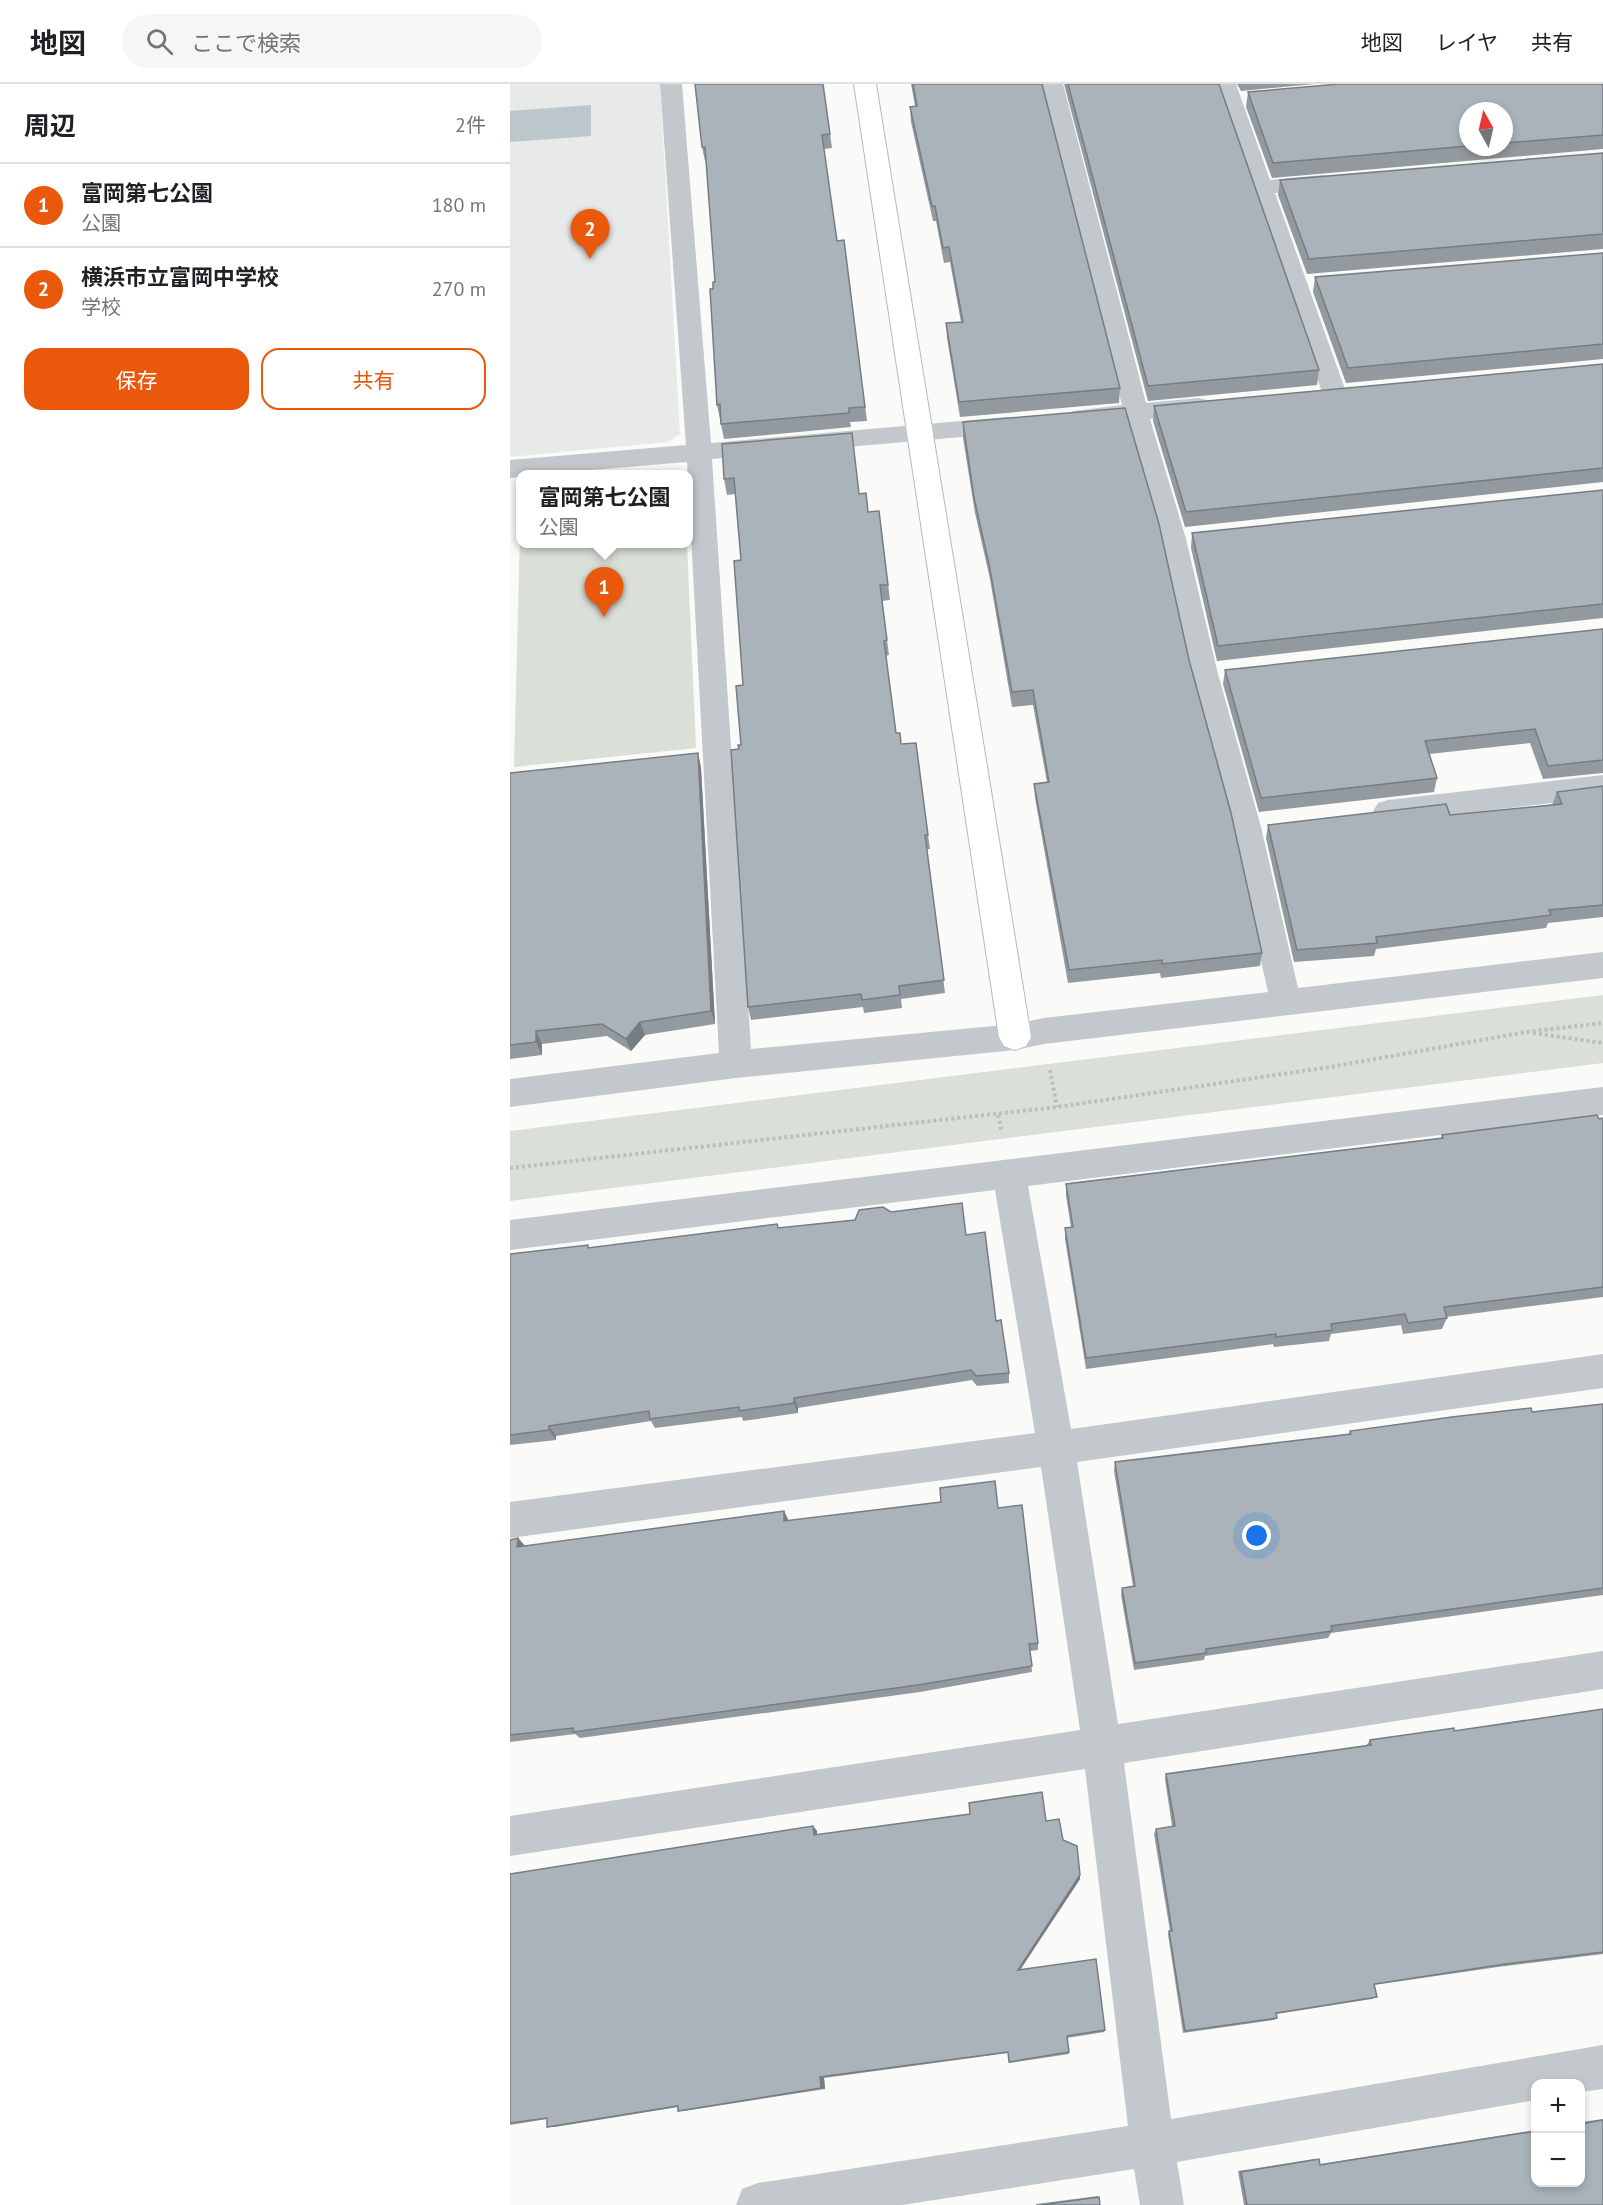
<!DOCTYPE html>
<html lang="ja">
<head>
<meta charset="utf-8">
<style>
  :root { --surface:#fff; --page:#f6f6f6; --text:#202124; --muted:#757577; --line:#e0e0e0; --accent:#ea580c }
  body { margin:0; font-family:"PT Sans","Noto Sans JP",sans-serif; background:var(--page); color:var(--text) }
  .controls { position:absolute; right:18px; bottom:18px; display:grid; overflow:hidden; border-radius:12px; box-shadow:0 3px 9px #0003 }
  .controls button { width:54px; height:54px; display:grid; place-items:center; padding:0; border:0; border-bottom:2px solid var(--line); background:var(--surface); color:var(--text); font:30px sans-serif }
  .compass { position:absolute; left:949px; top:18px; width:54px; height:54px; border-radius:50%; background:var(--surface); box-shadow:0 3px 9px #0003; rotate:352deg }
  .you { position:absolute; left:747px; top:1452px; width:21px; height:21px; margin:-15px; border:4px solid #fff; border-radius:50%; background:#1a73e8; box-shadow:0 0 0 9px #1a73e833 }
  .badge { display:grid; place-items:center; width:39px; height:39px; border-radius:50%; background:var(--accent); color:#fff; font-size:20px; font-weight:700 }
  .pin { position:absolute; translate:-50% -50px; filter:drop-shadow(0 2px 3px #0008) }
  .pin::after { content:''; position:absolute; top:32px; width:21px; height:18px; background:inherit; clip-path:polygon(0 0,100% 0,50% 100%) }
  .popup { position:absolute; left:6px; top:386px; width:177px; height:78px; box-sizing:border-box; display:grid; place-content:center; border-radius:12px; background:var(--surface); filter:drop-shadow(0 2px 4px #0005); font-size:20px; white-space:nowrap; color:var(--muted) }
  .popup b { font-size:22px; color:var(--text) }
  .popup::after { content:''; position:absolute; left:50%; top:100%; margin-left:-12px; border:12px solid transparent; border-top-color:var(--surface) }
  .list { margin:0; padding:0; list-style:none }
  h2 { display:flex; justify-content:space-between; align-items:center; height:78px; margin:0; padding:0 24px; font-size:26px }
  h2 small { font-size:20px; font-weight:400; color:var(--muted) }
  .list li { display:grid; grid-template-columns:39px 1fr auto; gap:18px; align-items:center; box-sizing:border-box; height:84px; padding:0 24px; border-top:2px solid var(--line) }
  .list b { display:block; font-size:22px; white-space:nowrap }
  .list p { margin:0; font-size:20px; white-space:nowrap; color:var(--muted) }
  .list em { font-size:20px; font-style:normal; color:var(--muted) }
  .actions { display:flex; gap:12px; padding:18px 24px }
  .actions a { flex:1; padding:14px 0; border:2px solid var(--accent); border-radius:18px; text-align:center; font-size:21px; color:var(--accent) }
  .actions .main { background:var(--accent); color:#fff }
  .icon { flex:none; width:33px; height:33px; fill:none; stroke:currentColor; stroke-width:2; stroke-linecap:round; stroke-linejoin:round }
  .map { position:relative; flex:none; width:1093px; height:2121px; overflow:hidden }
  header { display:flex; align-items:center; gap:36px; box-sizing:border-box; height:84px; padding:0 30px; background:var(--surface); border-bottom:2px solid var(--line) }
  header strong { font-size:28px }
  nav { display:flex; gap:33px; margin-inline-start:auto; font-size:21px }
  .search { width:420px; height:54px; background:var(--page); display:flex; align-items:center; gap:15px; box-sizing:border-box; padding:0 21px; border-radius:33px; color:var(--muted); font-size:22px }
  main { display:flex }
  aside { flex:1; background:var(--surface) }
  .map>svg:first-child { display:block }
  .built { fill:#e8e9e9 }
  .green { fill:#dadfd7 }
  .water { fill:#bbc7cb }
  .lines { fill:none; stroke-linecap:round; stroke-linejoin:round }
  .secondary-casing { stroke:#b3babf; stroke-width:2 }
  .path { stroke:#bbbfc2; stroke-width:4; stroke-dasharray:3 3; stroke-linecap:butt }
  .street { fill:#c3c8cc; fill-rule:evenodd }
  .secondary { fill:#fff; fill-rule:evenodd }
  .wall { fill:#929a9f; fill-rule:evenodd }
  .shaded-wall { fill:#777d82 }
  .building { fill:#aab3b9; stroke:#777d82; stroke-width:1.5 }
</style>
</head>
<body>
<header>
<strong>地図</strong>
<div class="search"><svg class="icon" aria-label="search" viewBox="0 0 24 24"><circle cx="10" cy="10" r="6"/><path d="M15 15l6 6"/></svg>ここで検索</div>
<nav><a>地図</a><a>レイヤ</a><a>共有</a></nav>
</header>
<main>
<aside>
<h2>周辺<small>2件</small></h2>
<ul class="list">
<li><span class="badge">1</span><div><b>富岡第七公園</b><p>公園</p></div><em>180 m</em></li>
<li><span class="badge">2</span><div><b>横浜市立富岡中学校</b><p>学校</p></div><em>270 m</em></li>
</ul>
<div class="actions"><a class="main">保存</a><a>共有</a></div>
</aside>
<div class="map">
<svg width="1093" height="2121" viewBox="0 0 1093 2121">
  <rect width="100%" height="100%" fill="#fafaf8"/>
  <polygon class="built" points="0,0 150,0 170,350 158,358 0,373"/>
  <g class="green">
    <polygon points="10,449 10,460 177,460 186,664 4,683"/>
    <polygon points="1093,911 1093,979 0,1117 0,1047"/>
  </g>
  <polygon class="water" points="81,21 81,52 0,58 0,27"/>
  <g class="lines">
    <defs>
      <polygon id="secondary" points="344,0 366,0 521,953 516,962 505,966 494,962 489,953"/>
    </defs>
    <use href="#secondary" class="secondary-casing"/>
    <g class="path">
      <polyline points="1023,949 1093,959"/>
      <polyline points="540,986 547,1023"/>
      <polyline points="488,1031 492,1049"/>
      <polyline points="0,1084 547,1023 820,983 1016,948 1093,939"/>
    </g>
    <g class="street">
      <polygon points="150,0 172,0 201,359 497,333 506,335 509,341 506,347 497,349 202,375 241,965 505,940 534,934 758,908 721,743 680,590 650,455 616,337 572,341 563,339 560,333 563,327 612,321 531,0 553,0 636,319 688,314 697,316 700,322 697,328 640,335 676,455 708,590 751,743 788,904 1093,868 1093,894 534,960 505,966 226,994 0,1023 0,995 209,969 177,378 34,390 10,390 10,393 0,394 0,376 176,361"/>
      <polygon points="704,0 726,0 760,96 813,91 821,93 824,98 821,103 765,109 836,308 833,314 824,316 815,314 812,308"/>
      <polygon points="1093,691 1093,713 878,738 868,735 863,727 868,719 878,716"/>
      <polygon points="1093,1003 1093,1031 518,1102 561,1345 1093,1270 1093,1304 567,1378 608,1640 1093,1567 1093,1605 614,1679 661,2035 1093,1961 1093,2005 1070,2008 1070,2000 1026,2000 1026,2016 667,2078 674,2121 630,2121 624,2085 392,2121 226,2121 232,2105 248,2099 618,2042 575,1685 0,1772 0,1732 570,1646 531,1383 0,1454 0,1418 525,1349 485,1106 0,1166 0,1136"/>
    </g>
    <use href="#secondary" class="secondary"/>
  </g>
  <g class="wall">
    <polygon points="401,0 532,0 610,304 609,319 450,333 437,254 436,239 451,238 440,178 434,179 426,137 423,137 401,38 400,23 405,22"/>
    <polygon points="554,0 709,0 809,286 807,301 638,317"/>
    <polygon points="727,0 805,0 731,7"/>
    <path d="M1093 0V65L762 94 736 23 738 8ZM958 27H994V63H958Z"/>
    <polygon points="320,50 322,64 314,65 327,157 334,156 357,337 340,338 341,343 214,355 207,321 203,205 205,198 196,77 195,77 192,63"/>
    <polygon points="1093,69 1093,165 797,190 768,111 770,96"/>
    <polygon points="1093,169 1093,275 836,299 803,208 805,193"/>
    <polygon points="1093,280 1093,398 675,443 643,337 644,322"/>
    <polygon points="453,338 679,576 752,869 750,882 651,894 650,889 558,899 525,714 524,700 537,698 523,621 502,623 480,495 465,429 453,354"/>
    <polygon points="212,360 349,410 358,428 369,427 380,516 372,517 379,571 376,572 386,649 391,660 418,751 420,765 417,765 435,909 391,915 392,924 354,929 353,923 241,936 238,923 229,665 231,661 233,601 231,476 225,410 217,411 214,395"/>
    <polygon points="1093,406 1093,534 707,577 681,464 682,449"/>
    <polygon points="1093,545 1093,689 1033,695 1020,659 919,670 927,694 924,708 749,728 713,600 715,586"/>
    <polygon points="188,669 191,684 205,940 135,951 121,967 97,952 32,960 32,971 0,975 0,689"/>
    <polygon points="1093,702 1093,833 1038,839 1036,844 866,865 864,872 784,878 756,754 758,741 940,731 1042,721 1047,708"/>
    <polygon points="1093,1034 1093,1213 936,1233 937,1234 932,1245 893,1250 891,1241 821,1250 819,1257 764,1263 763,1260 576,1285 555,1155 555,1144 561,1143 556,1112 556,1100 931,1054 932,1051"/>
    <polygon points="381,1128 456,1151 486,1237 499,1289 499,1299 467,1302 462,1296 288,1324 288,1329 233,1337 232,1333 145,1344 141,1337 46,1352 46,1356 0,1361 0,1170 80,1164 345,1136"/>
    <polygon points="1093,1320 1093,1511 821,1549 818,1554 695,1572 694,1576 624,1586 611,1511 612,1504 623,1502 604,1387 605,1378 839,1350 840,1347"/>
    <polygon points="488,1424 528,1559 528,1566 520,1567 522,1588 410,1608 70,1654 65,1650 0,1658 0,1456 8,1454 15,1462 274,1427 278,1437"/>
    <polygon points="1093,1625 1093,1870 988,1883 864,1901 867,1913 862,1915 767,1930 767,1934 764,1936 673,1949 658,1850 660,1847 644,1750 646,1745 662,1742 655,1695 656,1690 856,1662 860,1656 944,1647"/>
    <polygon points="536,1737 553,1756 570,1795 510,1886 595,1946 594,1948 557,1954 559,1970 499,1979 498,1969 314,1994 315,2005 174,2027 168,2027 168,2023 45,2043 37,2043 37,2035 0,2041 0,1790 303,1742 307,1747 307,1751"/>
    <polygon points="1093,2035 1093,2121 734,2121 728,2087 804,2075 809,2075 810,2080 1026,2046 1026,2098 1071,2098 1071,2038"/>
    <polygon points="588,2112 590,2121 526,2121 526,2120"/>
  </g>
  <g class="shaded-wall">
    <polygon points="188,669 191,684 205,940 201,927"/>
    <polygon points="130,938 135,951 121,967 116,955"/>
    <polygon points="26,947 32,960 32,971 26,958"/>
    <polygon points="284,1314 288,1324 288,1329 284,1319"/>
    <polygon points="39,1342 46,1352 46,1356 39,1346"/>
    <polygon points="274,1427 278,1435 278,1446 274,1437"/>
    <polygon points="8,1454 16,1463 7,1463"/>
    <polygon points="303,1742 307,1747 307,1756 304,1751"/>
    <polygon points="570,1791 570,1795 508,1889 508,1886"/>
    <polygon points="310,1993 314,1994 315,2005 311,2004"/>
  </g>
  <g class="building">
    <polygon points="185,0 313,0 320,50 312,51 327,157 334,156 355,323 339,324 339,329 211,340 210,320 207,321 200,205 203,205 203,198 205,198 195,63 192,63"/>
    <polygon points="403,0 532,0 610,304 449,318 436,239 453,238 439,163 433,164 425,122 422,122 400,23 407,22"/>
    <polygon points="558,0 709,0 809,286 638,302"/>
    <polygon points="829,0 1093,0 1093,51 994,59 994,27 958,27 958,62 763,79 738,8"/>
    <polygon points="1093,69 1093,150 799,175 770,96"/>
    <polygon points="1093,169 1093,260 838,284 805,193"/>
    <polygon points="1093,280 1093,384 676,428 644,322"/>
    <polygon points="615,324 649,440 679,576 721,729 752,869 652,880 652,876 559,886 524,700 539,698 523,606 502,608 479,480 464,414 453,338"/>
    <polygon points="342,349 349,410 356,409 358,428 369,427 378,501 370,501 377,556 374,557 386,649 390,649 391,660 406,659 418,751 415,751 434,896 389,902 390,911 352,916 351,910 238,923 221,666 229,665 228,661 231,661 226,602 233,601 224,477 231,476 224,394 214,395 212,360"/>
    <polygon points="1093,406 1093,520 708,562 682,449"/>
    <polygon points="1093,545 1093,676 1038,682 1025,645 915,657 927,694 751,714 715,586"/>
    <polygon points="188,669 201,927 130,938 116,955 92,940 26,947 26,958 0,961 0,689"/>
    <polygon points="1093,702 1093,821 1039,826 1041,831 866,853 867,859 787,866 758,741 936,720 940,731 1052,720 1047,708"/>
    <polygon points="1087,1031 1089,1035 1093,1034 1093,1203 934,1223 937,1234 898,1239 895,1230 821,1240 822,1246 766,1253 766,1250 576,1274 555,1144 563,1143 556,1100 933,1054 932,1051"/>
    <polygon points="452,1119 456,1151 475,1148 486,1237 491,1236 499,1289 466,1292 461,1286 284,1314 284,1319 229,1327 229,1323 140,1335 139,1327 39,1342 39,1346 0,1351 0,1170 78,1161 78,1164 267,1140 268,1144 345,1136 349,1126 373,1123 381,1128"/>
    <polygon points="1093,1320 1093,1504 821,1542 822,1547 696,1565 696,1569 625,1579 612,1504 625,1502 605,1378 841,1350 840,1347 942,1333 1021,1324 1022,1328"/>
    <polygon points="485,1397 488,1424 512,1421 528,1559 519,1560 522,1582 408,1601 63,1648 63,1644 0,1651 0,1456 8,1454 7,1463 274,1427 274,1437 431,1418 430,1404"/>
    <polygon points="1093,1625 1093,1868 995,1880 864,1900 867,1913 766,1929 767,1934 675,1947 659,1847 662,1847 646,1745 665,1742 656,1690 861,1661 860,1656 944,1644 944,1647"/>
    <polygon points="532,1708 536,1737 549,1735 553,1756 567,1762 570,1791 508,1886 586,1875 595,1946 557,1952 559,1968 499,1978 498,1968 310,1993 311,2004 168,2027 168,2022 37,2043 37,2034 0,2039 0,1790 303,1742 304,1751 460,1730 459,1719"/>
    <polygon points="1093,2036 1093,2121 737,2121 731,2088 809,2075 810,2081 1026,2047 1026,2098 1071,2098 1071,2040"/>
    <polygon points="589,2113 590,2121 531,2121"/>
  </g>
</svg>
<div class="controls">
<button>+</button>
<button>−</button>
</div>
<svg class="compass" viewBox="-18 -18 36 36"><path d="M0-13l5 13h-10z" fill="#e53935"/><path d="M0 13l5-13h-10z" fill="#757577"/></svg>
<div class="you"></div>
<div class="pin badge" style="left:94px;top:533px">1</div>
<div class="popup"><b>富岡第七公園</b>公園</div>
<div class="pin badge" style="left:80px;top:175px">2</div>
</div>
</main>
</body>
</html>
